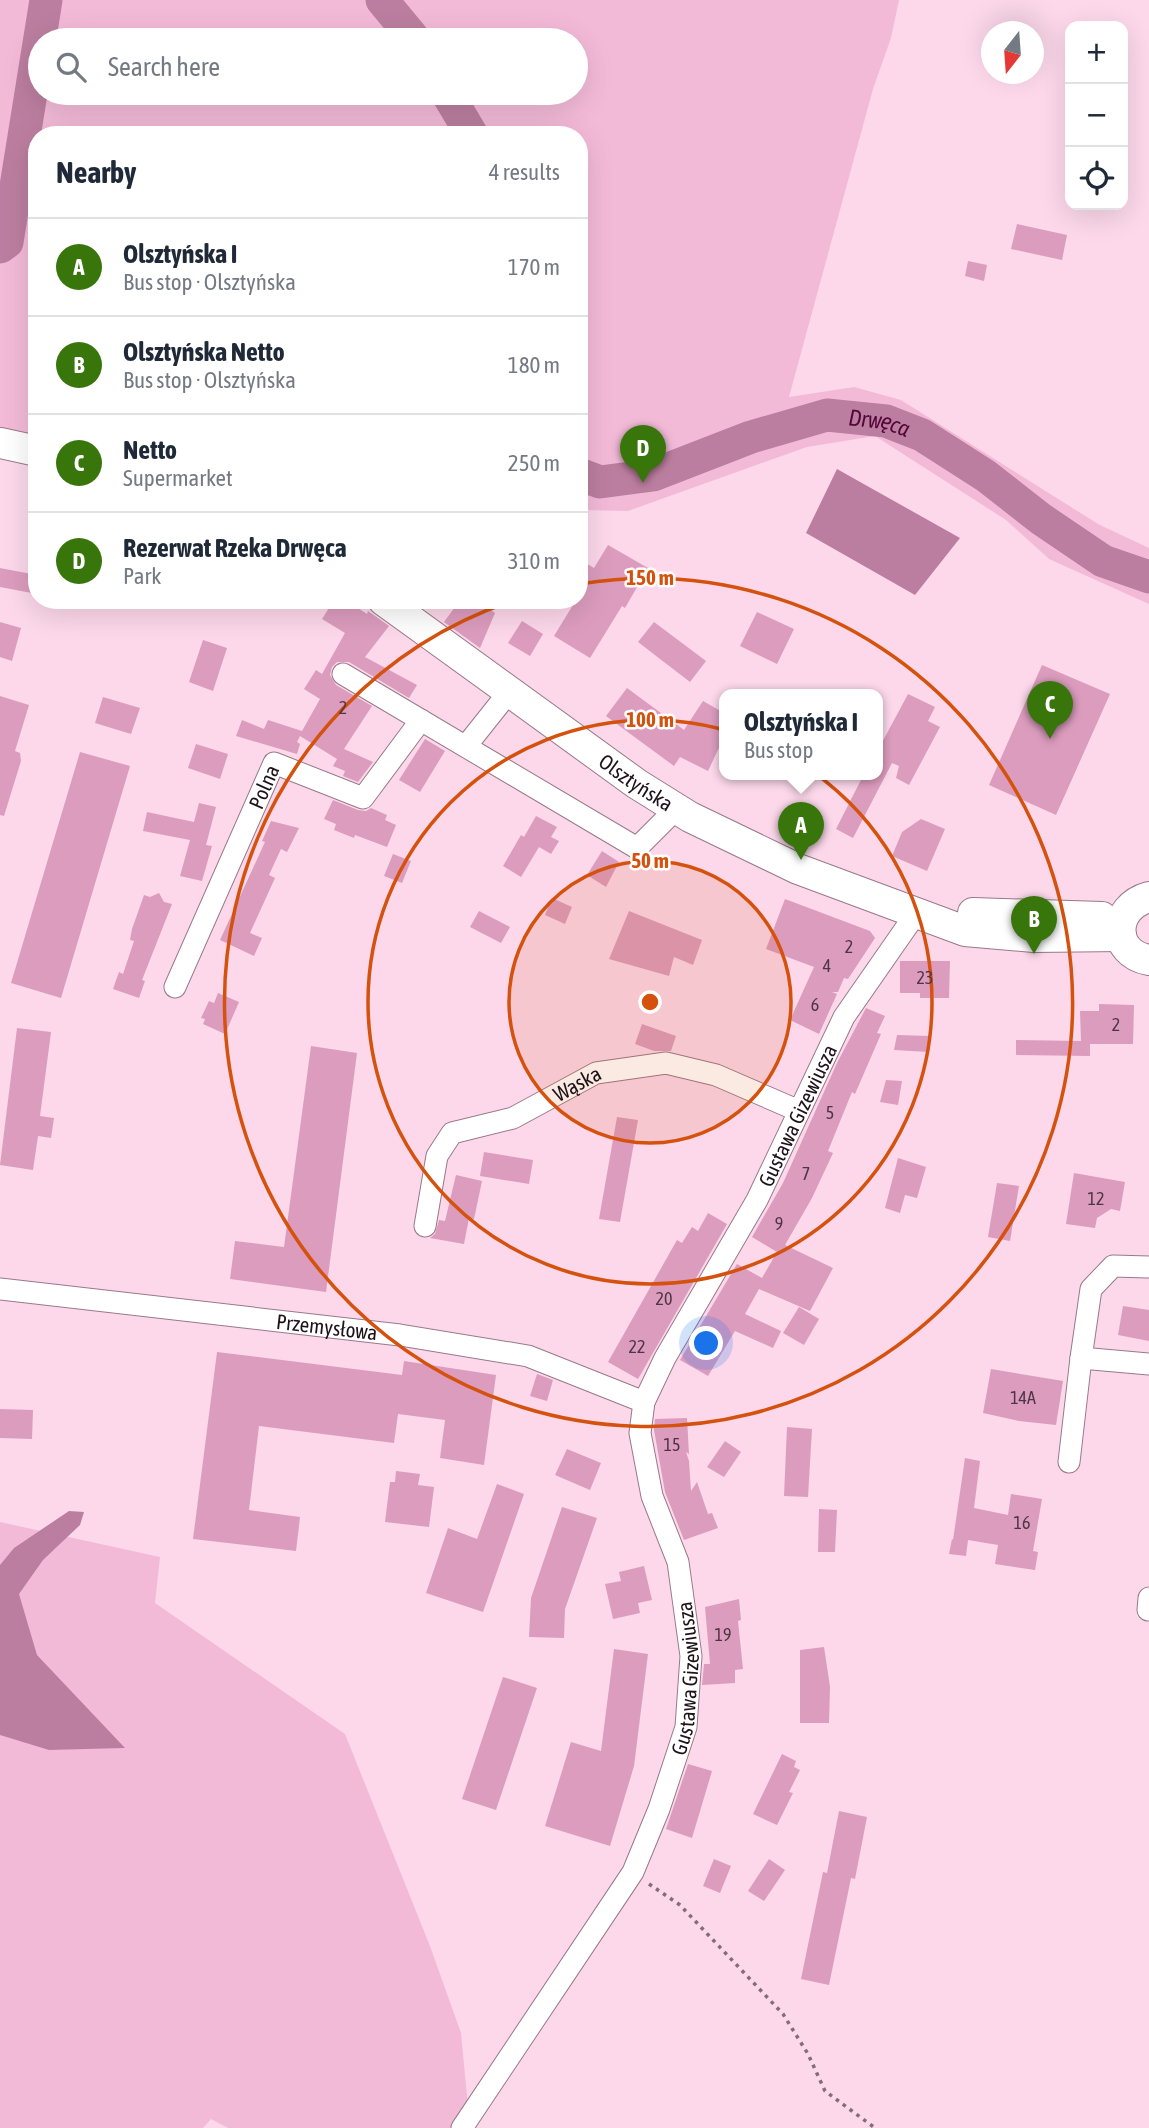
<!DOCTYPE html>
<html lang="en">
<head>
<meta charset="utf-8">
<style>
  :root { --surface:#fff; --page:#f2f2f3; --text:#1f2937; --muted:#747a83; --line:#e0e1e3; --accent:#38750b }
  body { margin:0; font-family:"Asap Condensed",sans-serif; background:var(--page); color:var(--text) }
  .controls { position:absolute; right:21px; top:21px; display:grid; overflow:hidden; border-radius:14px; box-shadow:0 7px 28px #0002 }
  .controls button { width:63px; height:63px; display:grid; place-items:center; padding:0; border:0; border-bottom:2px solid var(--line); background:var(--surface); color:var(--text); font:35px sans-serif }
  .compass { position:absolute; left:981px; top:21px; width:63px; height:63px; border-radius:50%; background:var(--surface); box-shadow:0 7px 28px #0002; rotate:197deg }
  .you { position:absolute; left:707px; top:1344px; width:24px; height:24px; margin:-18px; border:5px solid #fff; border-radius:50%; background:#1a73e8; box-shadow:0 0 0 10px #1a73e833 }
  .badge { display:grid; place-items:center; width:46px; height:46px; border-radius:50%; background:var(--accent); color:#fff; font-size:23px; font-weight:700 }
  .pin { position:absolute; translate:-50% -58px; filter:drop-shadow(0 2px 4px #0008) }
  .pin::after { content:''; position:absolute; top:37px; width:24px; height:21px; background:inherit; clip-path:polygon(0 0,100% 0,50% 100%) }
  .popup { position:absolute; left:719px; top:689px; width:164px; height:91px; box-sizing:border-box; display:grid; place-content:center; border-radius:14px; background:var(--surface); filter:drop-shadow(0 2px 5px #0005); font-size:23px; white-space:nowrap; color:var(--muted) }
  .popup b { font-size:26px; color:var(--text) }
  .popup::after { content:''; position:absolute; left:50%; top:100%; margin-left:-14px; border:14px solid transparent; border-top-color:var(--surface) }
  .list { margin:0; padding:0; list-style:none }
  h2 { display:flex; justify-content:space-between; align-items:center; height:91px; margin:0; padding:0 28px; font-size:30px }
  h2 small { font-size:23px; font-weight:400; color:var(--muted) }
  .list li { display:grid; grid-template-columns:46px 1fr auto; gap:21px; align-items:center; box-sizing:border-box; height:98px; padding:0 28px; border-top:2px solid var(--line) }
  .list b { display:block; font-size:26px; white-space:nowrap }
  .list p { margin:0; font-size:23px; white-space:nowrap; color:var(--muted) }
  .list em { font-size:23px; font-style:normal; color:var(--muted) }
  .icon { flex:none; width:38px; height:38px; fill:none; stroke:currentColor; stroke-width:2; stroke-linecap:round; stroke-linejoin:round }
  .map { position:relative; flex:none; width:1149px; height:2128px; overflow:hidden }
  .search { position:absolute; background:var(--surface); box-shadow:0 7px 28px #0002; left:28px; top:28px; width:560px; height:77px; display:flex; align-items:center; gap:18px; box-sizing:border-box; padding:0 24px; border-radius:38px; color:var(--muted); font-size:26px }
  .panel { position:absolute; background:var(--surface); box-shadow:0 7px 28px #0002; left:28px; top:126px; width:560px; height:483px; border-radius:28px }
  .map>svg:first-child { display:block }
  .green { fill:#f3bad8; fill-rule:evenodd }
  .water { fill:#bc7ea0 }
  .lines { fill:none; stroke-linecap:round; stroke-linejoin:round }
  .river { stroke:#bc7ea0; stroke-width:33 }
  .building { fill:#dc9cbe }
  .street-casing { stroke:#997989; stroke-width:23 }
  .secondary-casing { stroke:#997989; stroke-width:32 }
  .path { stroke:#836c78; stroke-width:3.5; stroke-dasharray:3.5 5; stroke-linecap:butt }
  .street { stroke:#fff; stroke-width:21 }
  .secondary { stroke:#fff; stroke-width:30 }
  .ring { fill:none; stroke:#d4520d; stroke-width:3.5 }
  .labels { text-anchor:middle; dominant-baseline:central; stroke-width:5; stroke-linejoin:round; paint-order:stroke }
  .number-label { font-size:18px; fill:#4e3543 }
  .street-label { font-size:21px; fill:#1f131a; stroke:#fff }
  .water-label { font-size:23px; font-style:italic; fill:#530739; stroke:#fff }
  .centre { fill:#d4520d; stroke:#fff; stroke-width:3.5 }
  .ring-label { font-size:21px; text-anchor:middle; font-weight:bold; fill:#d4520d; stroke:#fff; stroke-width:5; stroke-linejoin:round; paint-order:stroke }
</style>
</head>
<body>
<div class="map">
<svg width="1149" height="2128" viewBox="0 0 1149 2128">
  <rect width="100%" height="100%" fill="#fcd8ea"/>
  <g class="green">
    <path d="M0 0H899L891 38 873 89 789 397 854 387 901 400 1098 524 1149 548V604L1049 559 1006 520 875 436 807 447 628 511 579 510V135H37V437L0 428ZM40 40H576V93H40Z"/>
    <polygon points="0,1522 160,1557 155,1603 345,1734 430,1946 461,2033 469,2117 462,2128 228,2128 211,2119 203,2128 0,2128"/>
  </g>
  <g class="water">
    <polygon points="837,469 960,538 915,595 806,533"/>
    <polygon points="69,1511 84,1512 80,1525 43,1560 19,1594 37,1655 125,1748 49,1750 0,1735 0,1565 14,1548"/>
  </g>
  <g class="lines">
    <g class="river">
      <polyline points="382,0 415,40"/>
      <polyline points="447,93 472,135"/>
      <polyline points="0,247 7,242 46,0"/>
      <path id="s1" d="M579 474 600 482 653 475 751 437 827 415 886 421 922 435 986 476 1041 519 1103 561 1149 577"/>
    </g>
  </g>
  <g class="building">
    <polygon points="1017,224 1067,235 1062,260 1011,249"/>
    <polygon points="968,261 987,265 984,281 965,276"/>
    <polygon points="608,545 648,568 625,608 622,606 590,658 554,636 576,600 579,600 579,559 594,568"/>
    <polygon points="0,568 37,575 37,594 0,587"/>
    <polygon points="334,600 346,600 367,614 368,611 389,626 365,657 417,685 409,698 349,662 337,662 332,667 330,675 336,685 372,706 342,752 344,749 373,762 358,782 343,776 345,771 333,766 337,759 300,736 297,742 300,744 297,754 236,736 242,720 264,729 268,720 302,731 320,699 304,689 316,670 322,674 345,633 322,619"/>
    <polygon points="460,600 478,600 495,613 480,648 444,622"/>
    <polygon points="757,612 794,629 777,664 740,646"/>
    <polygon points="522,621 543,634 530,656 508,643"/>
    <polygon points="0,622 21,628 12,661 0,657"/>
    <polygon points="654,622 706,661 690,682 638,642"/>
    <polygon points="203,640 227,648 213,691 189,682"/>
    <polygon points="1042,665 1110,694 1056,815 989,785"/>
    <polygon points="627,688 684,730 703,701 724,713 724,737 708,771 680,757 674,766 606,716"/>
    <polygon points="908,694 935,707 928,721 940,727 909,785 896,778 899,766 892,763 853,838 836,829 864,774 878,774 878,750"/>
    <polygon points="0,696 29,705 15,751 20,753 21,761 4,816 0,815"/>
    <polygon points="103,697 140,708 131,734 95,723"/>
    <polygon points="425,739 445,751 420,792 399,780"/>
    <polygon points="196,744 228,754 220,779 188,768"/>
    <polygon points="80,752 130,766 61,998 11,983"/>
    <polygon points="333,800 358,810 366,811 371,808 387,815 385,820 396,825 387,847 355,835 354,838 334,830 336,824 324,819"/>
    <polygon points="199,803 216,807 206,845 212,846 202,881 180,876 190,840 143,831 147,812 194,822"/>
    <polygon points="536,816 557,827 551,837 559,841 551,854 539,847 521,877 503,866 521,835 524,837"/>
    <polygon points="921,819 945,829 927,871 892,856 902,832"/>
    <polygon points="271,821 299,828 287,852 281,849 269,875 275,878 250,933 262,938 254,956 220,940 265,842 262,841"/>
    <polygon points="602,851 619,862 606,887 587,875"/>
    <polygon points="393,854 411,861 402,883 384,876"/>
    <polygon points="159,893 164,902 172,904 142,980 145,981 139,998 113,989 119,972 123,974 134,941 130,940 132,929 144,895 150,897"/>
    <polygon points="552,898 572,907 565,924 545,915"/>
    <polygon points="785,899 870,931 875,938 848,979 844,978 838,992 832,992 837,994 819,1034 790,1020 814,967 766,949"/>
    <polygon points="479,911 510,927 501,943 470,927"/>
    <polygon points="629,911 702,940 693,965 674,957 669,976 609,959"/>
    <polygon points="900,961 950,961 949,998 920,998 920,993 900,993"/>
    <polygon points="218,993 239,1002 225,1034 203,1024 205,1019 201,1018 209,1001 214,1003"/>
    <polygon points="1099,1004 1134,1005 1133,1044 1090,1044 1090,1056 1016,1055 1016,1040 1081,1041 1080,1011 1099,1011"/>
    <polygon points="866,1008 885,1016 877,1033 881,1034 855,1094 852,1092 828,1151 833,1153 812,1198 785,1245 833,1268 810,1311 759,1289 745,1314 781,1331 773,1348 735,1331 708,1376 680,1360 737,1264 762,1278 777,1252 752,1237 783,1183 837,1063"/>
    <polygon points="642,1024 676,1036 671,1051 654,1051 635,1044"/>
    <polygon points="17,1028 51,1032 40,1116 54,1118 51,1138 38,1136 33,1170 0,1165"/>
    <polygon points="897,1035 930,1036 929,1052 894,1050"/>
    <polygon points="311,1046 357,1053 326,1292 230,1279 235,1241 284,1247"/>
    <polygon points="886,1080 902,1081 898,1105 880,1102"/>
    <polygon points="617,1117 638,1120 620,1222 599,1219"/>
    <polygon points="484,1152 533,1160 529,1184 480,1176"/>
    <polygon points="898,1158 926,1167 917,1198 905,1195 900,1213 885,1208"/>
    <polygon points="1074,1173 1125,1182 1120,1211 1111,1209 1097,1218 1095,1228 1066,1224"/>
    <polygon points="456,1175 482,1181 474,1219 469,1218 464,1244 430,1238 435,1234 439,1220 445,1221"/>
    <polygon points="997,1183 1019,1186 1010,1241 988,1237"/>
    <polygon points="708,1213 727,1224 638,1379 608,1362 677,1240 682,1243 692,1227 698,1231"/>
    <polygon points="1123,1306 1149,1310 1149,1341 1118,1335"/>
    <polygon points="799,1307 819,1319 804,1345 783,1333"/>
    <polygon points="217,1352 402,1375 404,1361 496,1375 484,1465 440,1458 445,1420 398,1414 394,1443 259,1426 249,1510 300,1517 296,1551 193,1539"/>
    <polygon points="991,1369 1063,1381 1056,1425 1019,1421 983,1413"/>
    <polygon points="537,1374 553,1380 547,1401 530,1396"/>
    <polygon points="0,1409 33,1410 32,1439 0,1438"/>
    <polygon points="687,1418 689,1454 686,1452 689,1461 691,1491 697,1482 708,1514 712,1513 718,1528 684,1540 665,1492 654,1430 655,1419"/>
    <polygon points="787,1427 812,1429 808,1497 784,1496"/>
    <polygon points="725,1441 741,1452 724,1477 707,1467"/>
    <polygon points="567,1449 601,1463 590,1490 555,1475"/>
    <polygon points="965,1458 980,1461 974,1508 1008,1515 1011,1494 1042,1499 1033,1551 1038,1552 1035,1570 995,1564 998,1545 968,1540 966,1556 949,1554 952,1539 953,1540"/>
    <polygon points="396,1471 420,1474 418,1485 434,1487 429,1527 385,1522 390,1482 395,1482"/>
    <polygon points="497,1484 524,1494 483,1612 426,1593 448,1528 477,1539"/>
    <polygon points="562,1507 597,1518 565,1609 564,1638 529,1637 531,1598"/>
    <polygon points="819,1509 837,1510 835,1552 818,1552"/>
    <polygon points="644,1566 652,1600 638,1603 640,1613 613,1619 605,1584 621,1581 619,1572"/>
    <polygon points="739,1599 741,1620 738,1621 743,1669 735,1670 735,1683 702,1685 704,1664 710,1664 705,1607"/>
    <polygon points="824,1647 830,1687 829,1723 800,1723 800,1650"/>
    <polygon points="614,1649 648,1654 634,1766 610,1846 545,1826 571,1742 601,1751"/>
    <polygon points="503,1677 537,1688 496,1810 462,1799"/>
    <polygon points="782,1754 796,1761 794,1767 800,1770 789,1792 793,1793 777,1825 753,1814"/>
    <polygon points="688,1764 712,1771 692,1838 666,1829"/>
    <polygon points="839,1811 867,1817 855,1879 851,1878 829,1985 801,1979 823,1872 827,1873"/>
    <polygon points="714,1859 731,1866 720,1893 703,1886"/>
    <polygon points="769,1859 785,1870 764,1901 748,1891"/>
  </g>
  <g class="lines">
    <defs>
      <g id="street">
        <polyline points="343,674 637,848 676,809"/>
        <polyline points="466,746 509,692"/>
        <path id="s2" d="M175 987 274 763 363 798 421 720"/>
        <path id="s3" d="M425 1226 437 1156 452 1133 513 1118 596 1073 666 1063 716 1075 799 1111"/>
        <path id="s4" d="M0 1289 400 1335 528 1356 644 1402"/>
        <polyline points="1081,1358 1091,1289 1113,1266 1149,1267"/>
        <polyline points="1069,1462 1081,1358 1149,1364"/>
        <polyline points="1148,1610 1149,1598"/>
        <path id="s5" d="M462 2128 633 1872 659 1809 686 1727 691 1656 678 1562 652 1496 640 1433 644 1402 665 1358 757 1200 844 1017 917 912"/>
      </g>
      <g id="secondary">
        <polyline points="0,443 37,451"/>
        <path id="s6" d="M383 600 637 784 690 817 798 869 965 931 1034 937 1121 936"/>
        <path d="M1149 897C1112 907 1110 953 1149 960"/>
        <polyline points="973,913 1102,917"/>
      </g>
    </defs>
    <use href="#street" class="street-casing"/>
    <use href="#secondary" class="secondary-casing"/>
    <polyline class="path" points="649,1884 680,1905 783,2014 808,2054 825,2091 875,2128"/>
    <use href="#street" class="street"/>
    <use href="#secondary" class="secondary"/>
  </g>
  <circle cx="650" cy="1002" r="141" fill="#d4520d" fill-opacity=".12"/>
  <g class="ring">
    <circle cx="650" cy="1002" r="141"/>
    <circle cx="650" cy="1002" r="282"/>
    <path d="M580 584A424 424 0 1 1 512 601"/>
  </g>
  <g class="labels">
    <g class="number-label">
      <text x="343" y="707">2</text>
      <text x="849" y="946">2</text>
      <text x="827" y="965">4</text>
      <text x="925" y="977">23</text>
      <text x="815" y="1004">6</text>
      <text x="1116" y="1024">2</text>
      <text x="830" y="1112">5</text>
      <text x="806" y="1173">7</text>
      <text x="1096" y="1198">12</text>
      <text x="779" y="1223">9</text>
      <text x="664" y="1298">20</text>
      <text x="637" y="1346">22</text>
      <text x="1023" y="1397">14A</text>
      <text x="672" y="1444">15</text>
      <text x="1022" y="1522">16</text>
      <text x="723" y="1634">19</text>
    </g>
    <g class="street-label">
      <text stroke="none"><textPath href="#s6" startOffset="312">Olsztyńska</textPath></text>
      <text stroke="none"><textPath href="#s2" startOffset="219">Polna</textPath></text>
      <text stroke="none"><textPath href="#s3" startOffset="234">Wąska</textPath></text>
      <text stroke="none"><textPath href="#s5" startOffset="1120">Gustawa Gizewiusza</textPath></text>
      <text stroke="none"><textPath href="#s4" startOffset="329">Przemysłowa</textPath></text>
      <text stroke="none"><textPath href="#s5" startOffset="511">Gustawa Gizewiusza</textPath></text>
    </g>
    <g class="water-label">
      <text stroke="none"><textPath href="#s1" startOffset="313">Drwęca</textPath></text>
    </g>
  </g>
  <circle cx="650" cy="1002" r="10" class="centre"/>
  <g class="ring-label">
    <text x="650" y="585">150 m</text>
    <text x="650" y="727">100 m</text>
    <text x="650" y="868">50 m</text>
  </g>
</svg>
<div class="controls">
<button>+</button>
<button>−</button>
<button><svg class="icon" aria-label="locate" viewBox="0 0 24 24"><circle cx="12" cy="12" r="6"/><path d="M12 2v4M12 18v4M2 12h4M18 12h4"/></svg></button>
</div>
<svg class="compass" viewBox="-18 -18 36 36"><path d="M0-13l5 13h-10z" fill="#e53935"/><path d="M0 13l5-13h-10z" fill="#747a83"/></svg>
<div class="you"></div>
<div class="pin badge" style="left:801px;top:860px">A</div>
<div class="popup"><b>Olsztyńska I</b>Bus stop</div>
<div class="pin badge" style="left:1034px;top:954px">B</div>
<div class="pin badge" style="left:1050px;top:739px">C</div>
<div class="pin badge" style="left:643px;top:483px">D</div>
<div class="search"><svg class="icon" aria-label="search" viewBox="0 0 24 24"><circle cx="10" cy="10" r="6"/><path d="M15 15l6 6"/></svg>Search here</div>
<section class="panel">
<h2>Nearby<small>4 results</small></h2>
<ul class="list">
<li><span class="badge">A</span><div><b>Olsztyńska I</b><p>Bus stop · Olsztyńska</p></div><em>170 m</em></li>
<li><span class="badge">B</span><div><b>Olsztyńska Netto</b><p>Bus stop · Olsztyńska</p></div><em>180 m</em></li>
<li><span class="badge">C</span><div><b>Netto</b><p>Supermarket</p></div><em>250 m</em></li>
<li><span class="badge">D</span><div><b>Rezerwat Rzeka Drwęca</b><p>Park</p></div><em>310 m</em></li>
</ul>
</section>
</div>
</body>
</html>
